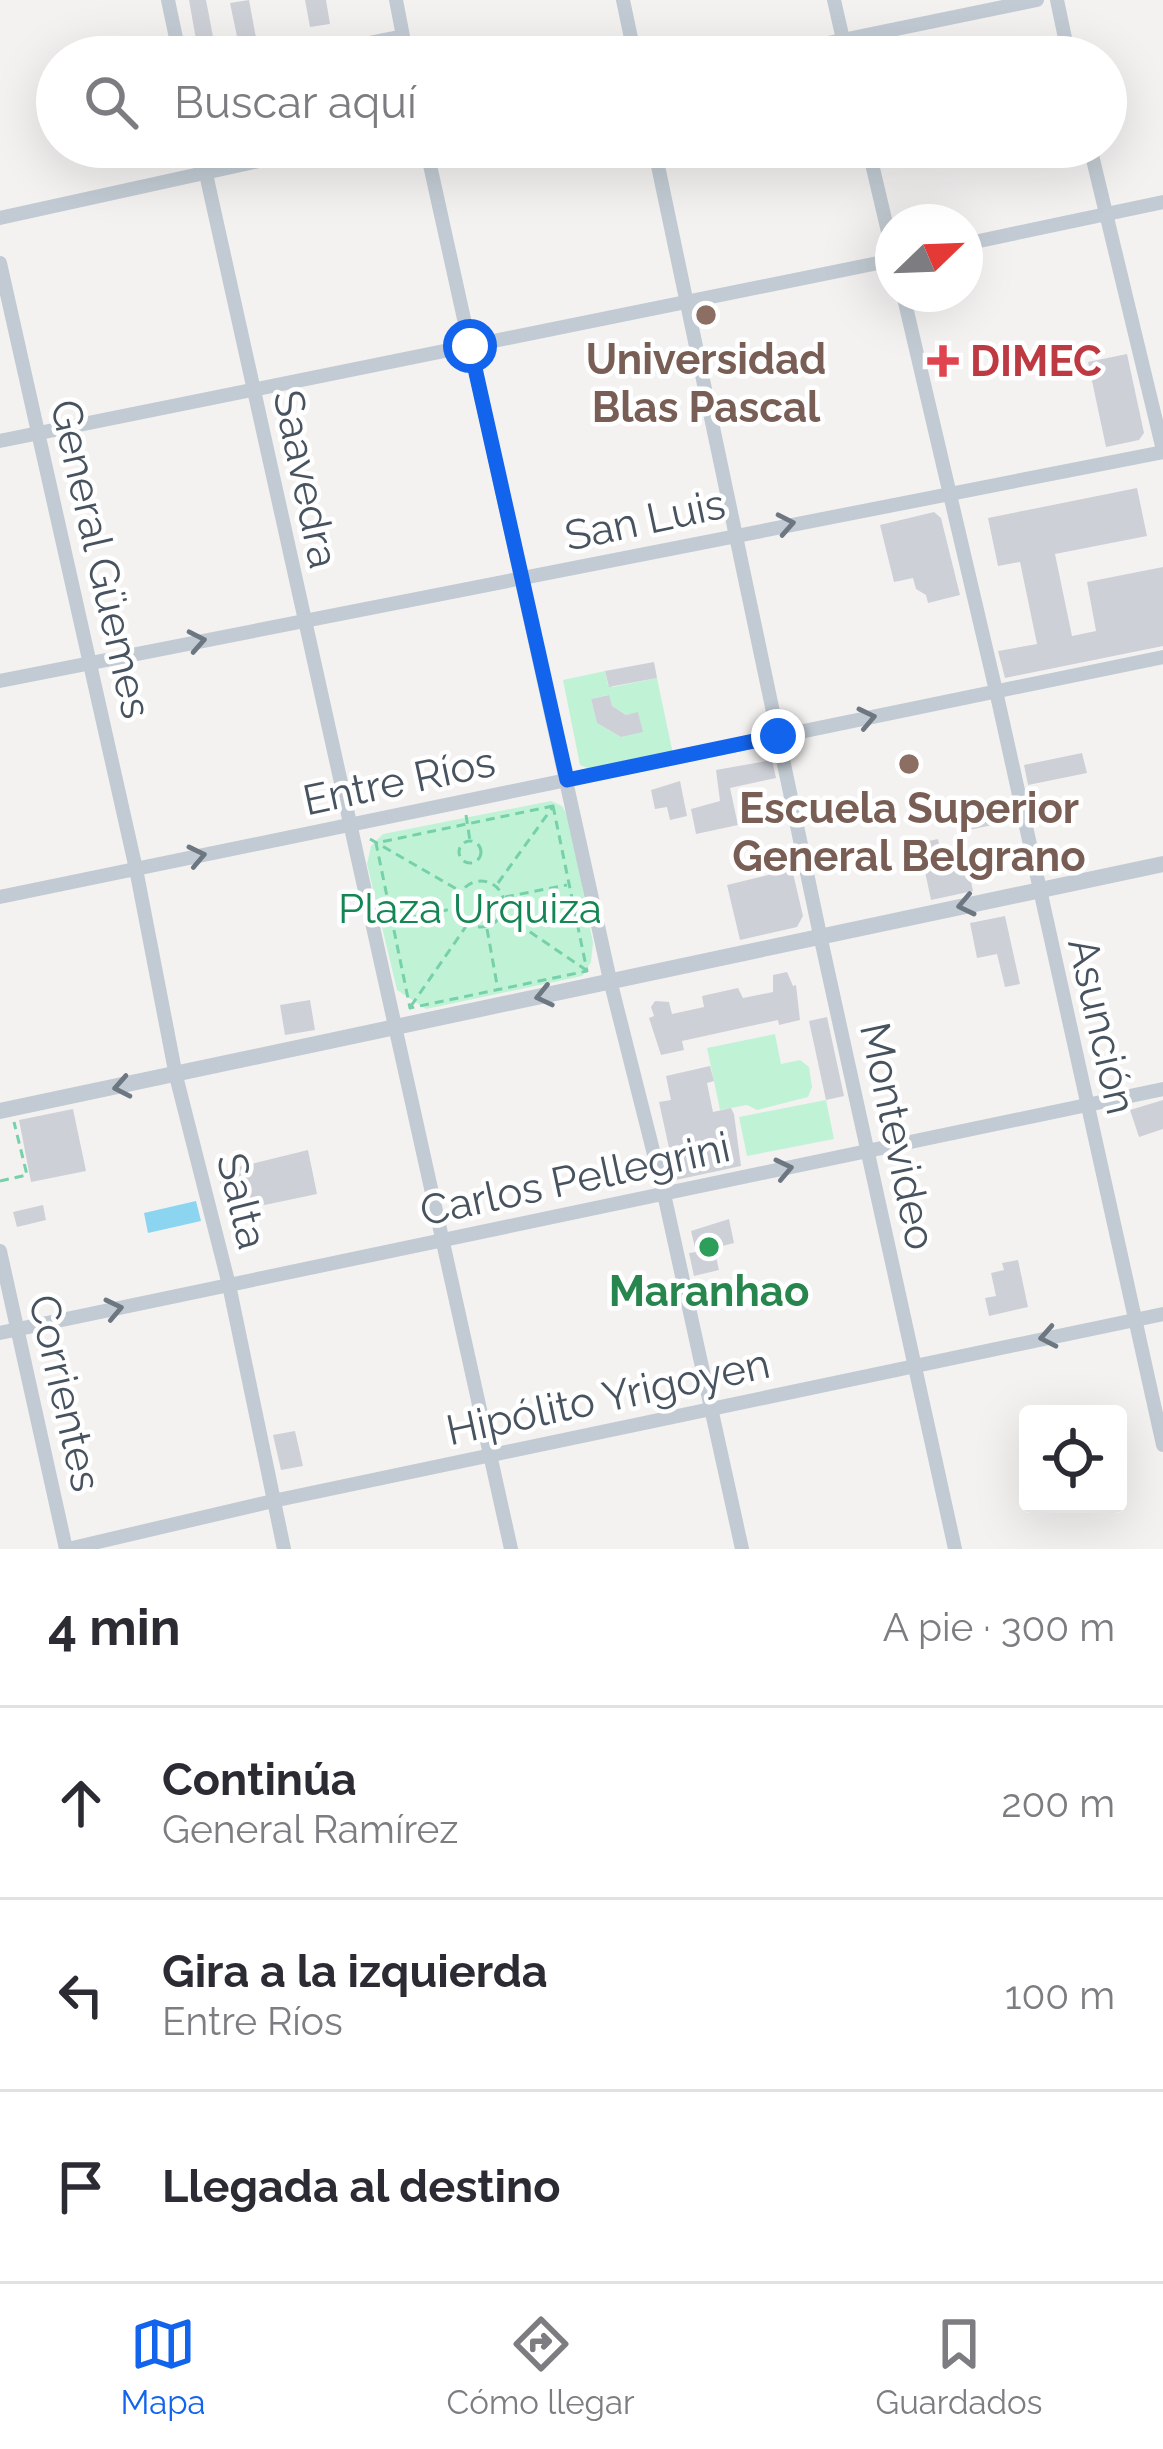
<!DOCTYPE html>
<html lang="es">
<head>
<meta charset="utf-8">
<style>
  :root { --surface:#fff; --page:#f7f7f7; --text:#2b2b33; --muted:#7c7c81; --line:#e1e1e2; --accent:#1364ed }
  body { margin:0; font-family:Raleway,sans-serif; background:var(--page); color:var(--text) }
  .controls { position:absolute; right:36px; bottom:36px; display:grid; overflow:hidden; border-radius:12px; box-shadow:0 12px 48px #0002 }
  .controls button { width:108px; height:108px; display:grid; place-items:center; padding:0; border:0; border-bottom:3px solid var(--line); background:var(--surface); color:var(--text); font:60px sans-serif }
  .compass { position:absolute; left:875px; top:204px; width:108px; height:108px; border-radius:50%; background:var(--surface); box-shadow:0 12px 48px #0002; rotate:67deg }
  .stop { position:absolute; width:36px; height:36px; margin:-27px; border:9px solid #1364ed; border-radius:50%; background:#fff }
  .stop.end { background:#1364ed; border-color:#fff; box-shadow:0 3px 12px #0008 }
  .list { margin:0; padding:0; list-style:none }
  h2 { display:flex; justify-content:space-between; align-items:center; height:156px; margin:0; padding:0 48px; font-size:51px }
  h2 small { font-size:39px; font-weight:400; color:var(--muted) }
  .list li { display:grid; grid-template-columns:78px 1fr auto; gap:36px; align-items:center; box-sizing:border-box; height:192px; padding:0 48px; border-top:3px solid var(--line) }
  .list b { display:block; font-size:45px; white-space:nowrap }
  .list p { margin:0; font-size:39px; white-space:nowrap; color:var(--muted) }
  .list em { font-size:39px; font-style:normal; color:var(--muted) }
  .icon { flex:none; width:66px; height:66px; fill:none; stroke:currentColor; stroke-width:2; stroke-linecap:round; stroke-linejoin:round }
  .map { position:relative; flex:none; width:1163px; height:1549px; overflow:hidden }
  .search { position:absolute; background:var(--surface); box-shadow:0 12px 48px #0002; left:36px; right:36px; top:36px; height:132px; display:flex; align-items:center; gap:30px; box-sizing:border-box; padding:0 42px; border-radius:66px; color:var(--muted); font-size:45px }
  .sheet { height:732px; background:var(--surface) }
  nav { display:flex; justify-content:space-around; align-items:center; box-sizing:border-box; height:168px; border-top:3px solid var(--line); background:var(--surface); font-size:33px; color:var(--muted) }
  nav a { display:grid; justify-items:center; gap:6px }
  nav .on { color:var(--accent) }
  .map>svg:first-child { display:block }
  .green { fill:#c0f2d6; fill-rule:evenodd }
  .water { fill:#8bd5f0 }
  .building { fill:#cdd0d7 }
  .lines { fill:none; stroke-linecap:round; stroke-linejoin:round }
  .path { stroke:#76d1aa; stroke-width:3; stroke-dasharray:9 6; stroke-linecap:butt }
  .service { stroke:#c2cbd3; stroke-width:6 }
  .minor { stroke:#c2cbd3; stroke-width:14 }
  .tertiary { stroke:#c2cbd3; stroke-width:16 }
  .oneway { stroke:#6d7782 }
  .route { stroke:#1364ed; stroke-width:15 }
  .education-dot { fill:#8d6e63; stroke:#fff; stroke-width:4.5 }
  .health-dot { fill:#e0444e; stroke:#fff; stroke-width:4.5 }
  .leisure-dot { fill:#2e9e5b; stroke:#fff; stroke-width:4.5 }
  .labels { text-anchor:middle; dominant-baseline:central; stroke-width:9; stroke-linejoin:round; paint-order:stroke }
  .education-label { font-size:42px; font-weight:bold; fill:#785e54; stroke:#fff }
  .health-label { font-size:42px; font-weight:bold; fill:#be3a42; stroke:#fff; text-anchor:start }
  .street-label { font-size:42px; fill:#485360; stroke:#fff }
  .park-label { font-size:42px; fill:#148654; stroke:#fff }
  .leisure-label { font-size:42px; font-weight:bold; fill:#27864d; stroke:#fff }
</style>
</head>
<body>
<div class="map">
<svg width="1163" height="1549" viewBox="0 0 1163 1549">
  <rect width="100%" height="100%" fill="#f4f2f1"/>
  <g class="green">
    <path d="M605 671 608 685 613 687 657 678 673 754 593 770 580 765 563 680ZM608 695 612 706 626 715 638 713 642 732 621 737 597 723 591 699Z"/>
    <polygon points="551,801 562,806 569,818 593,943 591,962 582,976 426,1009 397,990 367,864 371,846 383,834"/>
    <polygon points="775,1034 781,1064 800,1060 809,1067 812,1087 808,1097 757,1110 747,1105 720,1110 707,1048"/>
    <polygon points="826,1100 834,1139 747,1156 739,1117"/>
  </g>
  <polygon class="water" points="196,1201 201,1221 148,1233 144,1213"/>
  <g class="building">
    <polygon points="189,0 206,0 215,47 198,51"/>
    <polygon points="249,0 257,43 239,46 230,3"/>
    <polygon points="305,0 326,0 330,24 310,27"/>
    <polygon points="1127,354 1144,433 1139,440 1106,447 1088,362"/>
    <polygon points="1137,488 1147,536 1055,554 1072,636 1096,631 1087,582 1163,567 1163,646 1005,678 998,651 1037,644 1020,562 998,566 988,518"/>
    <polygon points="934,512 941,518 960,595 928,603 926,595 916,589 913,578 894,582 880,525"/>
    <polygon points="654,662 657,678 609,687 605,671"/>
    <polygon points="609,695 612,706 626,715 638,712 643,732 621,737 597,723 591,699"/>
    <polygon points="1082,753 1087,773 1028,785 1024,765"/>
    <polygon points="772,760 776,778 730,788 738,825 696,834 691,809 720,801 716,770"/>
    <polygon points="680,781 687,816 670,820 667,807 655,809 651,790"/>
    <polygon points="1007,806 1011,821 969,830 966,815"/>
    <polygon points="938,839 943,861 966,857 973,891 931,900 919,843"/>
    <polygon points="792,869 803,916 797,927 740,940 727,885"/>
    <polygon points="1005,916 1020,984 1005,987 997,954 977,958 970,923"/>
    <polygon points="787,972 793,986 796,985 800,1020 779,1025 778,1020 682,1041 684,1050 661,1055 649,1018 654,1016 651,1007 655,1001 669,1002 672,1014 704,1007 702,996 738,988 743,998 773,992 773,975"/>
    <polygon points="310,1000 315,1030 285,1035 280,1005"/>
    <polygon points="827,1017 844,1096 826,1100 809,1021"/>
    <polygon points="710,1066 714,1081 707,1083 713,1112 731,1108 734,1114 741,1166 676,1180 659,1102 671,1100 666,1076"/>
    <polygon points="1163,1100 1163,1129 1139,1137 1130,1110"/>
    <polygon points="73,1109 86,1171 31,1182 19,1120"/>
    <polygon points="308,1150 317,1194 227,1213 218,1172"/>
    <polygon points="43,1205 46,1220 17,1227 13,1212"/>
    <polygon points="729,1219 734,1243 714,1248 719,1270 694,1276 689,1253 696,1252 691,1231"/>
    <polygon points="1018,1260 1028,1307 989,1316 985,1298 996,1296 991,1273 1004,1270 1002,1263"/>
    <polygon points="295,1431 303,1466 281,1470 273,1435"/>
  </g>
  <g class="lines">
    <g class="path">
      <polyline points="216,156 222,147"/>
      <polygon points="553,806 587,971 410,1008 376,843"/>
      <polyline points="466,815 470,841"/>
      <polyline points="370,839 460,891"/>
      <circle cx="470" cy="852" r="11"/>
      <circle cx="481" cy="904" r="23"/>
      <polyline points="498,883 552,808"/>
      <polyline points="505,897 567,885"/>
      <polyline points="505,915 586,970"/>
      <polyline points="395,921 456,908"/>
      <polyline points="487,929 498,990"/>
      <polyline points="411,1006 467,925"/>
      <polyline points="0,1181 27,1175 14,1122"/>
    </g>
    <polyline class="service" points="309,51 399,33"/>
    <g class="minor">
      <polyline points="168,0 180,57"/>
      <polyline points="396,0 407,57"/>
      <polyline points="623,0 635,57"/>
      <polyline points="834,0 847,57"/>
      <polyline points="1057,0 1069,57"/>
      <polyline points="760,57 1037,0"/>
      <polyline points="200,147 511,1549"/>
      <polyline points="426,147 610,980 664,1194 742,1549"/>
      <polyline points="654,147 820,935 955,1549"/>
      <polyline points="868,147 893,253"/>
      <polyline points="1090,147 1163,450"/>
      <polyline points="0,218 322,147"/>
      <polyline points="965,244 1163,202"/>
      <polyline points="0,263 136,869 176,1076 229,1285 284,1549"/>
      <polyline points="903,294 996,691 1163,1445"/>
      <polyline points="0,441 893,260"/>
      <polyline points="0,681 1163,452"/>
      <polyline points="0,897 1163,657"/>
      <polyline points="0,1251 66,1549"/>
      <polyline points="0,1333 1163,1089"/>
      <polyline points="68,1549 273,1501 1163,1314"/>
    </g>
    <polyline class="tertiary" points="0,1111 1163,864"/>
  </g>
  <defs><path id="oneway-chevron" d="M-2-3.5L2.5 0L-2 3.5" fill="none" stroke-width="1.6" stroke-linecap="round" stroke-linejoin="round" transform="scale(3)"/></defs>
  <g class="oneway">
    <use href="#oneway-chevron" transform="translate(786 524) rotate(-11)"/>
    <use href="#oneway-chevron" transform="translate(197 641) rotate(-11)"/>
    <use href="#oneway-chevron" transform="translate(867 718) rotate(-12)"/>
    <use href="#oneway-chevron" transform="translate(197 856) rotate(-12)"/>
    <use href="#oneway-chevron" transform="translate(966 905) rotate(168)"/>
    <use href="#oneway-chevron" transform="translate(544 996) rotate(167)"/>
    <use href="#oneway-chevron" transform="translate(122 1087) rotate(169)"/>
    <use href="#oneway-chevron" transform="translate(784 1169) rotate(-12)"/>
    <use href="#oneway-chevron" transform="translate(114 1309) rotate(-12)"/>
    <use href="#oneway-chevron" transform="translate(1048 1337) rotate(169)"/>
  </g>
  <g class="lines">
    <polyline class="route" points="470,346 567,780 778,736"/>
  </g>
  <g class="education-dot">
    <circle cx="706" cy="315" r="12"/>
    <circle cx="909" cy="764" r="12"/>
  </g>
  <path class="health-dot" d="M937 343h12v12h12v12h-12v12h-12v-12h-12v-12h12z"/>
  <circle class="leisure-dot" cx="709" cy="1247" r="12"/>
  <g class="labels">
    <g class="education-label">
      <text x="706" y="359">Universidad<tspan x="706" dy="48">Blas Pascal</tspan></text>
      <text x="909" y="808">Escuela Superior<tspan x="909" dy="48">General Belgrano</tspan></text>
    </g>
    <g class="health-label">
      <text x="970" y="361">DIMEC</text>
    </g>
    <g class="street-label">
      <text transform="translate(306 479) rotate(78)">Saavedra</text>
      <text transform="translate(645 520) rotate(-12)">San Luis</text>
      <text transform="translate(101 559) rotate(77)">General Güemes</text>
      <text transform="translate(399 781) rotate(-12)">Entre Ríos</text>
      <text transform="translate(1102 1026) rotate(77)">Asunción</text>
      <text transform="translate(898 1136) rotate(78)">Montevideo</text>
      <text transform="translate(575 1179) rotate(-12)">Carlos Pellegrini</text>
      <text transform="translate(242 1201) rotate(76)">Salta</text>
      <text transform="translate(65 1393) rotate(77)">Corrientes</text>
      <text transform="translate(608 1397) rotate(-12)">Hipólito Yrigoyen</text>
    </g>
    <g class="park-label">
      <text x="470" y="908">Plaza Urquiza</text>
    </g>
    <g class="leisure-label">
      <text x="709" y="1291">Maranhao</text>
    </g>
  </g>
</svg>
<div class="controls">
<button><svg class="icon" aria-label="locate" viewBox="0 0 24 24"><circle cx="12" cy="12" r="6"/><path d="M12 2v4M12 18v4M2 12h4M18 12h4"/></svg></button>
</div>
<svg class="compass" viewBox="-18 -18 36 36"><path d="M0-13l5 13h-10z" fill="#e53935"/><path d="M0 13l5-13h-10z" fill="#7c7c81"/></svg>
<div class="stop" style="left:470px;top:346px"></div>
<div class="stop end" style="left:778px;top:736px"></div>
<div class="search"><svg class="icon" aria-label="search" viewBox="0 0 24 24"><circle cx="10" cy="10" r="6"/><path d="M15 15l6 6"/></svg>Buscar aquí</div>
</div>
<section class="sheet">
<h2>4 min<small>A pie · 300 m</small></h2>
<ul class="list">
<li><svg class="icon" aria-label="ahead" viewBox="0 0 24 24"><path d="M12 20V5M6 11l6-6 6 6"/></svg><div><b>Continúa</b><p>General Ramírez</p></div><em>200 m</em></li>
<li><svg class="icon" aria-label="left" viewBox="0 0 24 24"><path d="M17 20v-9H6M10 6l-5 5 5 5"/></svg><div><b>Gira a la izquierda</b><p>Entre Ríos</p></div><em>100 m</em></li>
<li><svg class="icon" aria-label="arrive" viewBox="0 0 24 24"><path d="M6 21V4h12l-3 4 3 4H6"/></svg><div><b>Llegada al destino</b></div></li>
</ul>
</section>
<nav>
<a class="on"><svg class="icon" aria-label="map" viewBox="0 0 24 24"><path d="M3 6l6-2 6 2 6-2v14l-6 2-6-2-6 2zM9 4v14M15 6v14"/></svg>Mapa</a>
<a><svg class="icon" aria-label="directions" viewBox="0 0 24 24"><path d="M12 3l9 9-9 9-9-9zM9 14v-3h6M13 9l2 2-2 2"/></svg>Cómo llegar</a>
<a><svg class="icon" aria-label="saved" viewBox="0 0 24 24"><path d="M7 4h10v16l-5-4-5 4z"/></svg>Guardados</a>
</nav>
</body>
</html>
